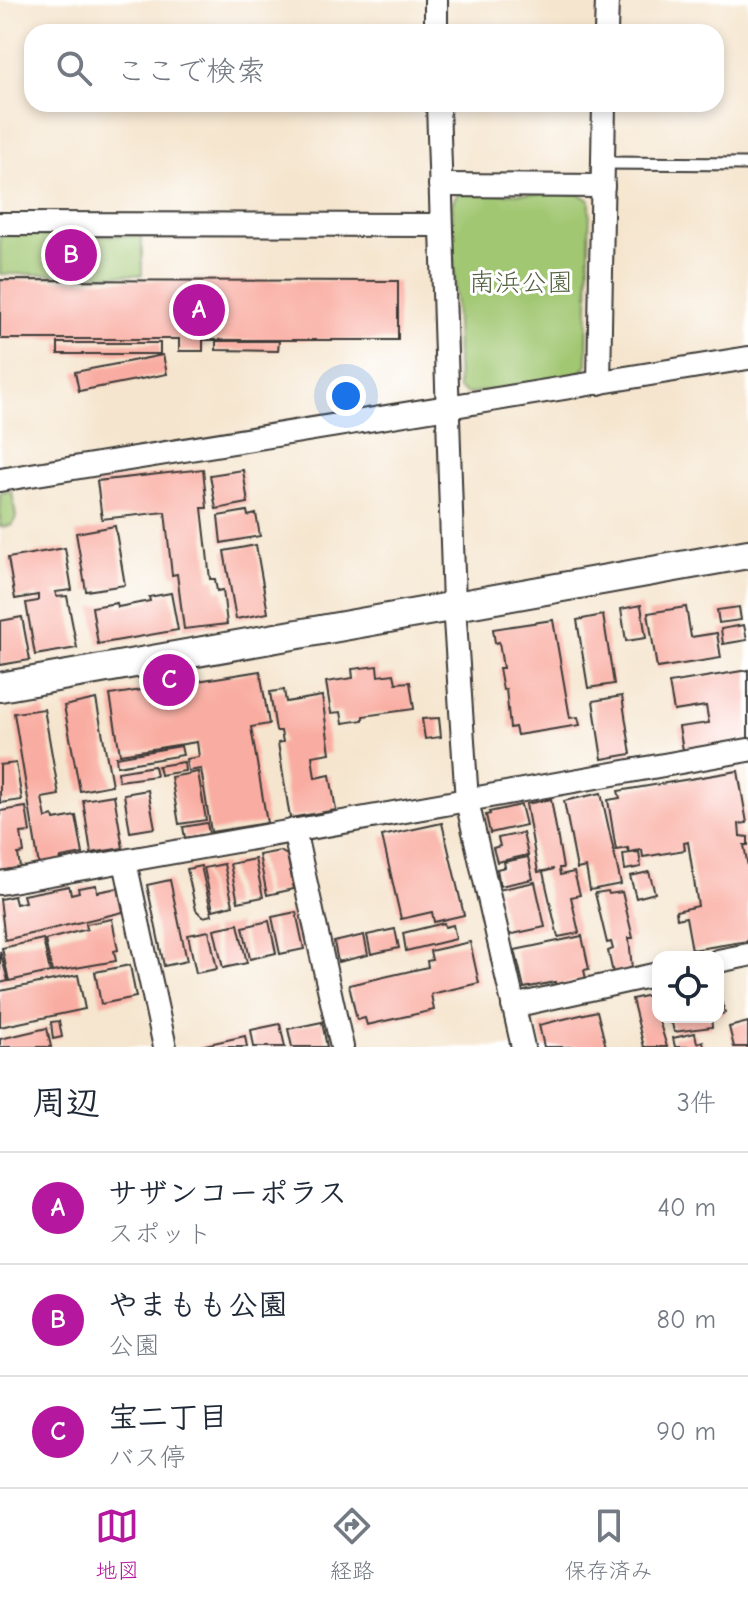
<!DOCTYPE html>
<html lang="ja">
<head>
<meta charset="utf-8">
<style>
  :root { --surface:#fff; --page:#f6f6f7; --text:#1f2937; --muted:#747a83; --line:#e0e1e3; --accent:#b5179e }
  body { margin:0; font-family:"Comic Neue","Klee One",sans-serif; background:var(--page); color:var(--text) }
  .controls { position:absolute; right:24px; bottom:24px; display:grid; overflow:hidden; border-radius:16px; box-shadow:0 4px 12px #0003 }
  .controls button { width:72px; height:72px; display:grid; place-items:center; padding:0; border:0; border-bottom:2px solid var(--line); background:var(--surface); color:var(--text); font:40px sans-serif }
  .you { position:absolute; left:346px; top:396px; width:28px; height:28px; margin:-20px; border:6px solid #fff; border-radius:50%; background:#1a73e8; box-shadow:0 0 0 12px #1a73e833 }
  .badge { display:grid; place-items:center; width:52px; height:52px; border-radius:50%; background:var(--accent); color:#fff; font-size:26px; font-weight:700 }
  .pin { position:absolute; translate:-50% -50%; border:4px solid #fff; box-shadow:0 2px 8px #0006 }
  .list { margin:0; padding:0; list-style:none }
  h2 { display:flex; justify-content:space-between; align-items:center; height:104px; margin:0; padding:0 32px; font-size:34px }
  h2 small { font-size:26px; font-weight:400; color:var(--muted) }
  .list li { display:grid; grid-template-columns:52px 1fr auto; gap:24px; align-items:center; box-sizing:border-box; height:112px; padding:0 32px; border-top:2px solid var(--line) }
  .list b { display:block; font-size:30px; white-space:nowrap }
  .list p { margin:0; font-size:26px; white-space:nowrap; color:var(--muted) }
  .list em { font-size:26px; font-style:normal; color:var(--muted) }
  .icon { flex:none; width:44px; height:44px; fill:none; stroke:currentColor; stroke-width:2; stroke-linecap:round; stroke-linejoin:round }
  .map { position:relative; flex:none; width:748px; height:1047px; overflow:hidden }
  .search { position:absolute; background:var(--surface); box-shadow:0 4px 12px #0003; left:24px; right:24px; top:24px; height:88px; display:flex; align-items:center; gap:20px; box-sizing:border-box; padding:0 28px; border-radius:24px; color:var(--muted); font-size:30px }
  .sheet { height:440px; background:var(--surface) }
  nav { display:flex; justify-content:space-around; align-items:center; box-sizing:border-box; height:112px; border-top:2px solid var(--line); background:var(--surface); font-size:22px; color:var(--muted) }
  nav a { display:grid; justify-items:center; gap:4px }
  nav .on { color:var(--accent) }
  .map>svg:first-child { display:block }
  .green { fill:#a1c772; stroke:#5e7247; stroke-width:2 }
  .building { fill:#f9ada2 }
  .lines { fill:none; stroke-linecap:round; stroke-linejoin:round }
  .service-casing { stroke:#3d3a37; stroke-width:15 }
  .minor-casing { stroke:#3d3a37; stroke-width:26 }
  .tertiary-casing { stroke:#3d3a37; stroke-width:32 }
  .service { stroke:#fff; stroke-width:11 }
  .minor { stroke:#fff; stroke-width:22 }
  .tertiary { stroke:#fff; stroke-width:28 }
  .labels { text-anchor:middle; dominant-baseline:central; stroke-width:6; stroke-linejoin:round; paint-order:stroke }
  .park-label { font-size:26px; fill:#51603e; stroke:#fff }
</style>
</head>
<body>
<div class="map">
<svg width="748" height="1047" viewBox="0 0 748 1047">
  <rect width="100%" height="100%" fill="#fff"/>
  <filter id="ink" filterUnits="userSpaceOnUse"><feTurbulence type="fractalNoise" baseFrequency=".0125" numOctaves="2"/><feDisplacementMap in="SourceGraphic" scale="16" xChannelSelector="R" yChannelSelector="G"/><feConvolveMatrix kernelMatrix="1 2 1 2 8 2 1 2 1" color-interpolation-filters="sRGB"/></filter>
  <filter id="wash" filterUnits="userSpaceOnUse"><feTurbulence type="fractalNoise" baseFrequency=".006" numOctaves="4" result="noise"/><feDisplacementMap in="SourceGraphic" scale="32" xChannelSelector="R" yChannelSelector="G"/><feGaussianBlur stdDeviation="1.8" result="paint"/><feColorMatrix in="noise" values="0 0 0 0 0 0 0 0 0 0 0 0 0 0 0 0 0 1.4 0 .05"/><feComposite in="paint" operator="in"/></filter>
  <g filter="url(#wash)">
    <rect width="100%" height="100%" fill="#f5e5ce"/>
    <g class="green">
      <polygon points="458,193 579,194 590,200 587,364 579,375 467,394 458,388 452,203"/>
      <polygon points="0,235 142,236 142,275 0,274"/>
      <polygon points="12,491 16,517 12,525 0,527 0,493"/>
    </g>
    <g id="blocks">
      <g class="building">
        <polygon points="0,280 398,281 398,340 203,340 203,351 179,351 179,339 0,339"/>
        <polygon points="216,341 279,341 278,351 216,350"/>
        <rect x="58" y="343" width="102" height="11"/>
        <polygon points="163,355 167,374 79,391 75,372"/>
        <polygon points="203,469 207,508 202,508 210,579 215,579 217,591 223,590 227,624 184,629 177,574 172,575 165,512 102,519 97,481"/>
        <polygon points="243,470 248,503 216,509 210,475"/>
        <polygon points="247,511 248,516 256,514 260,536 221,543 218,516"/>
        <polygon points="115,526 125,585 86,591 76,533"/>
        <polygon points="256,545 268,613 236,619 224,551"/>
        <polygon points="65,548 72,590 55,592 57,597 67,596 77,648 35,655 26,603 38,601 38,595 15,599 8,558"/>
        <polygon points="171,593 178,630 98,644 92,607 117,603 118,607 150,601 149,597"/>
        <polygon points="641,605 646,638 626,641 621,609"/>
        <polygon points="686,607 691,637 717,633 721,658 657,668 648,613"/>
        <polygon points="739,607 741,620 719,623 717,610"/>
        <polygon points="603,615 614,684 588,688 577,620"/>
        <polygon points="22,617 30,660 0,665 0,621"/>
        <polygon points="553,620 570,718 578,717 580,725 517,735 515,727 510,728 506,689 503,690 499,668 503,668 499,642 495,643 493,629"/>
        <polygon points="744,625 747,640 723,644 721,629"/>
        <polygon points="377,666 378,676 394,674 396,683 410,682 414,709 363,716 363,720 343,723 341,712 331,713 326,682 353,678 352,669"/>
        <polygon points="748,670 748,739 683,750 679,727 709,723 706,706 674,711 669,683"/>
        <polygon points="260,671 269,724 251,727 267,823 211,832 201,769 188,771 186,759 199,757 197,742 120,754 110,695"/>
        <polygon points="284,690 286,702 322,696 330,753 312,756 315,778 330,775 336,810 290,818 278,743 283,742 281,731 276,731 270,692"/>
        <polygon points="622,696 631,754 602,759 593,701"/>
        <polygon points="96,699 112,785 80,791 64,706"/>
        <polygon points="44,709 59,795 42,798 46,818 53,816 54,820 76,816 83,854 61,858 61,862 39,866 14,713"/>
        <polygon points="439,718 441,737 425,739 422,719"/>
        <polygon points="181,746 183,755 117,766 116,757"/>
        <polygon points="184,762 185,771 160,775 158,766"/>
        <polygon points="16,763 22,800 0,803 0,765"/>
        <polygon points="154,766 156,776 119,781 118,772"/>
        <polygon points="738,771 747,823 739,824 740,836 748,837 748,845 744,845 748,867 748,941 692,950 686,917 677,919 676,911 698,906 688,842 684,843 685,850 643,857 642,850 629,852 628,848 616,850 608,800 620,798 618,791"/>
        <polygon points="198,772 206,820 179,824 171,777"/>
        <polygon points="148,790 155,828 130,832 124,794"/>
        <polygon points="601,793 621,884 590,890 586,867 577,869 564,801"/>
        <polygon points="114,795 123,848 91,853 83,800"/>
        <polygon points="551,799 563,868 559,868 560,875 574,872 580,895 571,897 579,933 558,937 543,872 554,869 538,872 526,804"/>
        <polygon points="521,805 526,825 490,833 486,815 490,814 489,812"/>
        <polygon points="26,807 30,832 21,833 24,853 18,854 20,868 0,871 0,811"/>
        <polygon points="207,823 209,834 185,838 183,827"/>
        <polygon points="442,823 464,915 434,922 432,912 401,919 382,836"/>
        <polygon points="523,833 528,855 497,862 493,848 500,846 498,838"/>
        <polygon points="280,851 287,855 294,889 267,895 259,855"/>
        <polygon points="639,852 641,867 625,870 623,854"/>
        <polygon points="528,857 533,879 500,886 497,869 505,867 504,862"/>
        <polygon points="255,859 263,897 238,902 230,864"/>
        <polygon points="224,864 233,905 213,910 204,868"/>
        <polygon points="201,866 212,915 203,917 196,910 187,869"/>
        <polygon points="649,872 655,893 636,898 630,876"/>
        <polygon points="170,880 187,961 164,966 147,885"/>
        <polygon points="535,882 545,927 508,935 498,890"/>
        <polygon points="96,885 97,892 118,888 123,912 5,940 0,899 14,896 16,904 25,902 23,895 69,886 71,894 79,892 78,888"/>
        <polygon points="608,891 609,894 622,892 633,938 629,938 632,969 613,973 608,951 613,949 611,942 607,943 595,893"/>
        <polygon points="296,912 304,949 280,954 272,917"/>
        <polygon points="112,919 118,950 114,951 116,961 52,972 45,940 87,929 86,924"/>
        <polygon points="269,921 276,953 250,959 243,927"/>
        <polygon points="444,923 445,927 453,925 456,939 406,951 403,933"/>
        <polygon points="238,924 247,963 223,968 214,929"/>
        <polygon points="395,929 399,948 371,954 367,935"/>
        <polygon points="209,931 217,969 196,973 188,935"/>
        <polygon points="364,935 368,955 338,962 334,942"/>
        <polygon points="582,936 589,969 584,970 586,979 556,986 555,982 524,988 515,950"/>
        <polygon points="43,939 50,972 9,981 2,948"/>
        <polygon points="470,942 479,983 431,994 434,1010 367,1025 365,1018 357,1020 349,985 428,967 427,961 432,960 430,951"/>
        <polygon points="0,951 8,981 0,983"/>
        <polygon points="130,965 136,997 101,1004 95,972"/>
        <polygon points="78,975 85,1009 0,1027 0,991"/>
        <polygon points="718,990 725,1013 718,1015"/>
        <polygon points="654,994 658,1017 667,1047 644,1047 632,999"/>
        <polygon points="597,1011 606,1047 544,1047 539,1025"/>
        <polygon points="668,1017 711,1017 712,1027 674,1032 672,1023 669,1023"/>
        <polygon points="59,1021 62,1037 53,1039 51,1022"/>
        <polygon points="322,1022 327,1047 292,1047 288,1029"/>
        <polygon points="748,1022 748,1047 734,1047 729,1027"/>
        <polygon points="280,1024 285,1047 254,1047 251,1030"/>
        <polygon points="47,1028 51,1047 0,1047 0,1039"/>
        <polygon points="695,1033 697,1043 703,1041 704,1047 675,1047 673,1038"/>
        <polygon points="245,1036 247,1047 200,1047 200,1046"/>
      </g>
    </g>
  </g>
  <g filter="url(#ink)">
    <use href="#blocks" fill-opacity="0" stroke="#3d3a37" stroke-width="2"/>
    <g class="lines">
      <defs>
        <polyline id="service" points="603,163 748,164"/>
        <g id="minor">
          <polyline points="436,0 436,32"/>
          <polyline points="606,32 607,0"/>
          <polyline points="438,104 454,605 467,801 523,1047"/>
          <polyline points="440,185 603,186"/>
          <polyline points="0,224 440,225"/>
          <polyline points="599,383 604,104"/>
          <polyline points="0,480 748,358"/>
          <polyline points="294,830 342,1047"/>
          <polyline points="125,862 165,1047"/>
          <polyline points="0,883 748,750"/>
          <polyline points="718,961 748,955"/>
          <polyline points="513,1006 658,974"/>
        </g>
        <polyline id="tertiary" points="0,687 748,554"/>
      </defs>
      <use href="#service" class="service-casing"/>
      <use href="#minor" class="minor-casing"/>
      <use href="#tertiary" class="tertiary-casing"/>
      <use href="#service" class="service"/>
      <use href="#minor" class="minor"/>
      <use href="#tertiary" class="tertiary"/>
    </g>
  </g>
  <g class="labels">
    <g class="park-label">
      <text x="521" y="283">南浜公園</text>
    </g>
  </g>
</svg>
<div class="controls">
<button><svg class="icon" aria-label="locate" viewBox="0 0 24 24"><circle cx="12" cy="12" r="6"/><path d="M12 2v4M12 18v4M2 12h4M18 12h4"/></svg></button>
</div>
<div class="you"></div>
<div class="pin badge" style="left:199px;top:310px">A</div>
<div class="pin badge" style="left:71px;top:255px">B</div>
<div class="pin badge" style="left:169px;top:680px">C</div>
<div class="search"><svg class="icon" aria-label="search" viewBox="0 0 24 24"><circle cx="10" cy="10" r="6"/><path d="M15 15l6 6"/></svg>ここで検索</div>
</div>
<section class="sheet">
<h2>周辺<small>3件</small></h2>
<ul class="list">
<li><span class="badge">A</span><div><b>サザンコーポラス</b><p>スポット</p></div><em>40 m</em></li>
<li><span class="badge">B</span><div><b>やまもも公園</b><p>公園</p></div><em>80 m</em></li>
<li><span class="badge">C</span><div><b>宝二丁目</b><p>バス停</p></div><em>90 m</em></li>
</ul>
</section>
<nav>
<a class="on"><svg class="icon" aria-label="map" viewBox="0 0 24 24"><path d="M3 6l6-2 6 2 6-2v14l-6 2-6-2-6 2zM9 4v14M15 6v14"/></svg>地図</a>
<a><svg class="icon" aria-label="directions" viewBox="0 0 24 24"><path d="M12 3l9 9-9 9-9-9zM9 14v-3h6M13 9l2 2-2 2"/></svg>経路</a>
<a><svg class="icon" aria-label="saved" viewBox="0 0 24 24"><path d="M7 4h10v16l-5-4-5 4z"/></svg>保存済み</a>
</nav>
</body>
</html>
